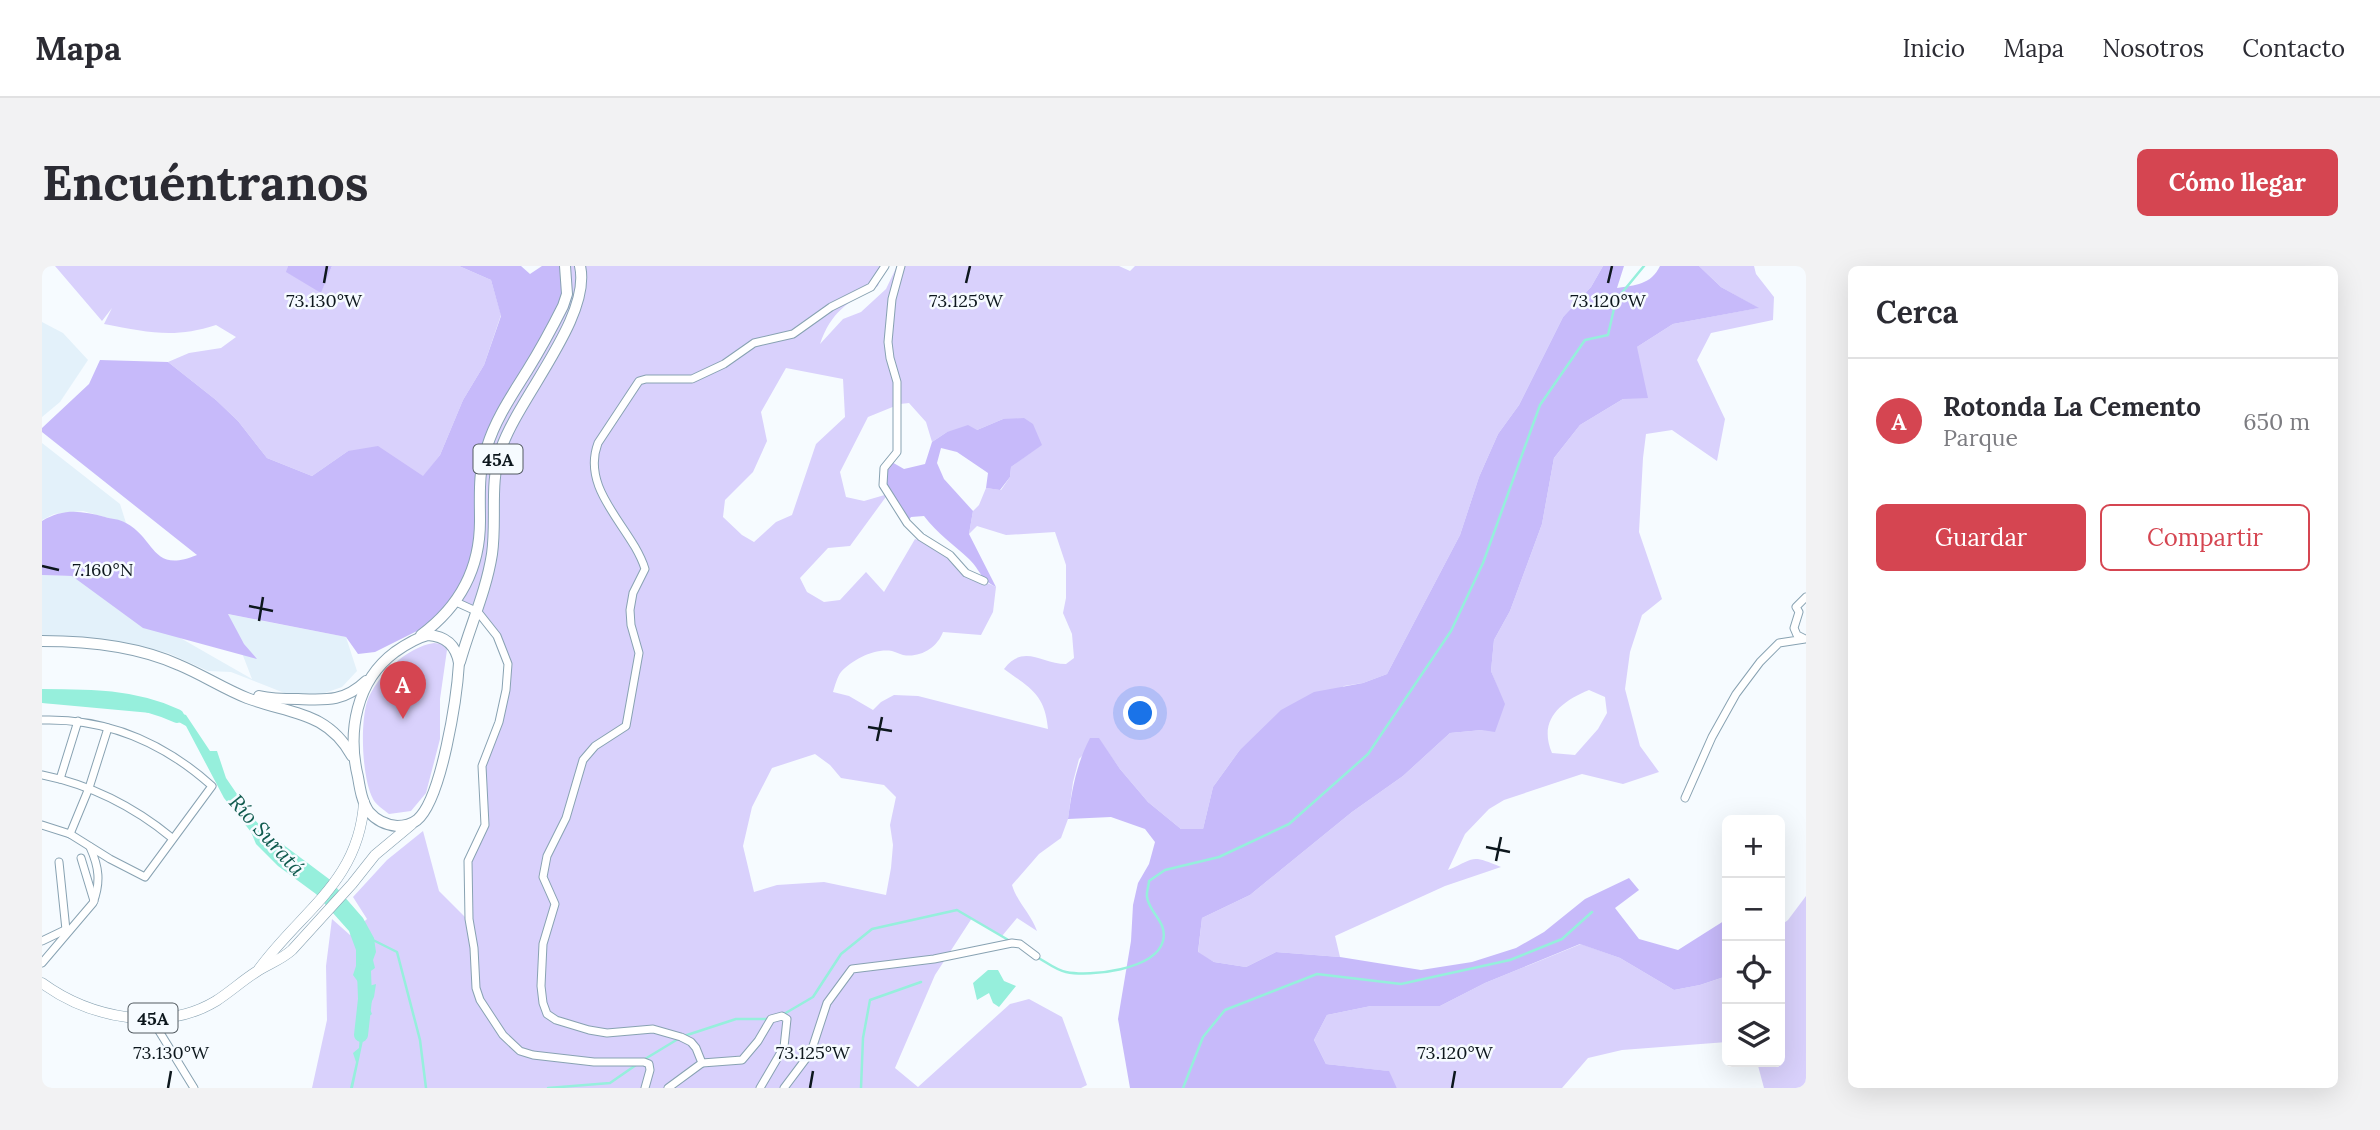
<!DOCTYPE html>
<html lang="es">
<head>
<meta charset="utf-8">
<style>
  :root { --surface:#fff; --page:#f2f2f3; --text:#2b2b33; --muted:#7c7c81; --line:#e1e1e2; --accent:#d54551 }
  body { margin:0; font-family:Lora,serif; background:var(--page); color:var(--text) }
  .controls { position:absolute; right:21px; bottom:21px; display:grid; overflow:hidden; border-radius:10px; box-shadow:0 7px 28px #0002 }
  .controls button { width:63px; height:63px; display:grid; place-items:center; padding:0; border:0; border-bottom:2px solid var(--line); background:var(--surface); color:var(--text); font:35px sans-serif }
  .you { position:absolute; left:1099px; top:448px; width:24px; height:24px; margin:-18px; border:5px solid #fff; border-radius:50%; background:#1a73e8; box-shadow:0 0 0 10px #1a73e833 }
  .badge { display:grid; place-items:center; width:46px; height:46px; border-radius:50%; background:var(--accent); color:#fff; font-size:23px; font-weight:700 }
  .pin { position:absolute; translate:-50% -58px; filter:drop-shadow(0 2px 4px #0008) }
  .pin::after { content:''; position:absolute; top:37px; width:24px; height:21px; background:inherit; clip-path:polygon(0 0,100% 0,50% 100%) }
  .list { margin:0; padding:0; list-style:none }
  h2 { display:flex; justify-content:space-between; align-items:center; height:91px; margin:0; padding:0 28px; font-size:30px }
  h2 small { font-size:23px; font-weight:400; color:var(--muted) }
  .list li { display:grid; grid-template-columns:46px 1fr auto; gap:21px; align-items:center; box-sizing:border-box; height:126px; padding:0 28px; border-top:2px solid var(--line) }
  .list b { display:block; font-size:26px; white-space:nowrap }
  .list p { margin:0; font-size:23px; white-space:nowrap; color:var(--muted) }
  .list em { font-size:23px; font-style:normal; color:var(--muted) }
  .actions { display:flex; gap:14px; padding:21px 28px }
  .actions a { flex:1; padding:16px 0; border:2px solid var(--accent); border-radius:10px; text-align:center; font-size:24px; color:var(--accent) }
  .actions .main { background:var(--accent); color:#fff }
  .icon { flex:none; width:38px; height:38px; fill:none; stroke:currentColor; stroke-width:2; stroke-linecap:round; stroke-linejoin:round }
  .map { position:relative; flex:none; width:1764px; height:822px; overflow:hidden; border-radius:10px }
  header { display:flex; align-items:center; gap:42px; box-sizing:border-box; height:98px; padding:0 35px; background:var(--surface); border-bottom:2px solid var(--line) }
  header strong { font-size:33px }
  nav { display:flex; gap:38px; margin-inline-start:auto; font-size:24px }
  .intro { display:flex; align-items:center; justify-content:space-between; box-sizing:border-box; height:168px; padding:0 42px }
  h1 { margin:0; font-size:49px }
  .button { padding:18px 32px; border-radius:10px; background:var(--accent); color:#fff; font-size:24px; font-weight:700 }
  main { display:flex; gap:42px; padding:0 42px }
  aside { flex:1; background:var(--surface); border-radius:10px; box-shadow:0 7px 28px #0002 }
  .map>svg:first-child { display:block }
  .built { fill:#e3f1fa }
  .green { fill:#d9d1fc; fill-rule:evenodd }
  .forest { fill:#c7bafa }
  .water { fill:#96efdc }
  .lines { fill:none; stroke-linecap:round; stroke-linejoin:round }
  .stream { stroke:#96efdc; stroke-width:2.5 }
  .river { stroke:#96efdc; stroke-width:14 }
  .minor-casing { stroke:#88a2b2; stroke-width:9 }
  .major-casing { stroke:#88a2b2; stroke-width:11 }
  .highway-casing { stroke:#88a2b2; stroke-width:12 }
  .minor { stroke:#fff; stroke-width:7 }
  .major { stroke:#fff; stroke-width:10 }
  .highway { stroke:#fff; stroke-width:10 }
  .ticks { fill:none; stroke:#0d171d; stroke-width:2.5 }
  .labels { text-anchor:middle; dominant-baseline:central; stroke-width:5; stroke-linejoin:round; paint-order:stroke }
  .shield { fill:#f6fbff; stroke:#535b61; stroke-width:2 }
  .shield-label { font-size:18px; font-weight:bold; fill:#0d171d }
  .water-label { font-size:21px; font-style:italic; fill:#0f5a4e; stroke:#f6fbff }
  .ticks-label { font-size:18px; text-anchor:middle; fill:#0d171d; stroke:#f6fbff; stroke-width:5; stroke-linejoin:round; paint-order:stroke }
</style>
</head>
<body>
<header>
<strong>Mapa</strong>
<nav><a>Inicio</a><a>Mapa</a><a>Nosotros</a><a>Contacto</a></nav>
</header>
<div class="intro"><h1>Encuéntranos</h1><a class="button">Cómo llegar</a></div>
<main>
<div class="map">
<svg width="1764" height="822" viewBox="0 0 1764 822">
  <rect width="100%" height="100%" fill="#f6fbff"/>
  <g class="built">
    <polygon points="0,56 21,67 46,94 18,136 0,151"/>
    <polygon points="0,177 78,238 84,257 41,245 12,248 0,254"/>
    <polygon points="0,309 30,310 210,413 185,348 304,371 315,405 300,421 280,428 250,430 189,406 166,405 126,387 94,380 0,372"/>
  </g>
  <g class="green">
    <path d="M13 0H246L245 6 279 26 290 0H417L449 14 459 49 442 99 421 134 398 189 381 211 306 185 270 210 225 192 196 155 174 134 126 96 147 87 179 82 194 71 174 59C131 73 106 66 62 58L70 42 60 55Z"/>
    <path d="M523 0H841L836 20C806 35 789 46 778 78L801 53 819 46 844 23 855 0H1077L1088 5 1093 0H1561L1549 21 1521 51 1477 139 1456 168 1437 211 1418 269 1345 408 1321 417 1302 420 1197 485 1171 521 1161 563H1139L1106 536 1078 503 1057 473 1037 493 1031 516 1026 553 1019 572 997 588 970 619C975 636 989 648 995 665L975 652 960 670 930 652 893 709 853 802 876 821 968 738 987 733 1020 751 1045 819 1039 822H270L285 754 284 700 290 653 308 669 325 653 311 631 345 594 381 565 397 625 424 652 426 602 445 546 438 509 460 456 464 388 437 346 414 336 438 206ZM744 102 801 113 803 151 774 178 750 249 734 256 712 276 700 269 681 251 683 234 711 206 725 175 719 146ZM867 137 884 156 890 176 905 166 935 164 961 153 999 179 969 201 968 211 959 224 944 222 937 239 931 245 927 268 935 260 964 269 1013 266 1024 299V332L1021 347 1030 368 1032 392 1024 398C999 398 982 377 962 403 988 422 1003 428 1006 463L876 430 852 429 839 436 831 444 807 430 791 426C793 420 795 411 799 406 811 393 833 382 850 385 854 386 857 388 861 389 878 392 895 382 901 366L939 369 951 346 954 321 923 307 889 278 873 273 842 326 824 306 798 334 782 336 765 326 758 312 786 282 808 280 846 228 822 235 804 231 798 206 826 151 858 138ZM773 488 788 499 799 512 842 519 854 531 848 559 851 579 849 602 844 629 782 616 735 619 712 626 701 580 710 541 730 502Z"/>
    <path d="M1657 0H1712L1714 8 1732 31 1731 54 1669 67 1655 94 1683 153 1675 195 1630 164 1604 168 1601 192 1597 266 1620 333 1600 349 1588 386 1583 423 1598 480 1617 506 1581 518 1540 508 1462 534 1447 543 1423 568 1406 604C1434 592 1428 588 1459 601L1403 620 1293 670 1298 691 1234 686 1204 701 1172 696 1156 687 1160 652 1208 629 1310 546 1361 510 1408 467 1440 464 1462 438 1449 405 1452 374 1468 345 1500 258 1512 192 1538 159 1581 133 1595 81 1631 58 1716 42 1679 21ZM1547 424 1563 431 1565 447 1556 463 1533 489 1510 487C1496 454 1518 436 1547 424Z"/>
    <path d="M392 377 400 378 405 384 398 433V473L384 527 369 545 347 548C342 544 334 539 331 533 320 512 318 459 325 436 334 410 365 381 392 377Z"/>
    <polygon points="1764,630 1764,822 1722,822 1715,796 1738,796 1738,660 1746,654"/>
    <polygon points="1539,678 1578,692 1632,724 1658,719 1685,710 1685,776 1580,784 1546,792 1520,822 1355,822 1346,805 1284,798 1272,774 1285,749 1329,740 1398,740 1443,717"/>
  </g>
  <g class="forest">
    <polygon points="246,0 290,0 279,27 244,6"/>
    <path d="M417 0H479L488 8 500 0H523L525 28 445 181 436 287 414 336 379 363 333 386 316 388 304 371 186 348 202 378 215 393 101 362 30 310 0 309V255C22 242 39 245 63 251 69 253 78 253 84 257 114 273 109 308 155 289L0 166V162L47 118 58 94 126 96 174 134 196 155 225 192 270 210 306 185 336 180 381 210 398 189 421 134 442 99 459 50 449 14Z"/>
    <path d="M1561 0H1582L1575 22C1593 19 1609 19 1618 0H1657L1679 21 1717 42 1631 58 1595 81 1606 132 1581 133 1538 159 1512 192 1500 258 1468 345 1452 374 1449 405 1463 438 1453 466 1440 464 1408 467 1361 510 1310 546 1208 629 1160 652 1156 686 1172 696 1204 701 1234 686 1298 691 1379 704 1430 696 1474 682 1502 666 1543 633 1587 612 1597 624 1573 642 1597 673 1636 684 1685 653V710L1658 719 1632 724 1578 692 1538 678 1443 717 1398 740H1329L1285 749 1272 774 1284 798 1347 805 1355 822H1088L1076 753 1089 675 1091 639 1096 617 1107 598 1113 576 1103 563 1069 551 1026 553C1030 524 1034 499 1048 472H1057L1078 503 1106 536 1139 563H1161L1171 521 1197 485 1239 444 1272 426 1321 417 1345 408 1418 269 1437 211 1456 168 1477 139 1521 51 1549 21Z"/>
    <path d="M982 152 991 158 1000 179 969 201 968 211 958 224 944 222 946 207 915 186 899 182 895 197 902 213 931 245 927 268 954 321C938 313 939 305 927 293 912 279 895 267 882 250L869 251 865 257 841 219V210L848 195 862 203 883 198 890 176 905 166 926 159 935 164 961 153Z"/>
  </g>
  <g class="water">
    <polygon points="0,434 61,437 93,442 124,442 144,449 168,485 175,485 184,512 212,553 223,565 287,613 321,652 332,672 334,686 331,694 333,702 326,707 327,720 334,718 332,731 327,741 330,748 326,751 311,822 308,822 314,796 311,787 317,782 319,754 325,748 323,741 324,727 311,709 314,700 314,684 307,665 274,628 236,600 214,578 209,566 182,532 144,460 126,450 109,447 0,437"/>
    <polygon points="946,704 956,704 962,715 974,720 957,741 951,737 947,727 935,734 931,717"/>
  </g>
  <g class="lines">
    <g class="stream">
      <polyline points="329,673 355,686 378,774 384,822"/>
      <path d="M995 691C1004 696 1014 704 1024 706 1048 711 1113 704 1121 675 1126 656 1107 647 1105 631 1104 627 1107 619 1107 615L1123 604 1177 591 1247 558 1326 488 1409 365 1441 297 1498 139 1543 74 1566 69 1574 34 1602 0"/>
      <polyline points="742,748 771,731 799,688 830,663 915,644 968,675"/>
      <polyline points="642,770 694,753 727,753"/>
      <polyline points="603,793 636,773"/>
      <polyline points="506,822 568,817 594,799"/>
      <polyline points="819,822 821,772 828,734 879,716"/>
      <polyline points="1141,822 1161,771 1183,744 1275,708 1359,718 1468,694 1520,673 1550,646"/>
    </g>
    <g class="river">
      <path d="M0 430C47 430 92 430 135 450"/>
      <polyline points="319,769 323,733 322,705"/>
    </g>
    <defs>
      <g id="minor">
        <polyline points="859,0 850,33 846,76 848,92 855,116 855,186 842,202 841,219 865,257 879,271 908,289 924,307 942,315"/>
        <polyline points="414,336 436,346 455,370 466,398 464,424 457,456 440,500 443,559 426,595 427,653 432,682 434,722 438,734 461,769 478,785 491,789 552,796 602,796 607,798 608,804 603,822"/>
        <path d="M0 454C66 452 121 476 170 520L103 611 68 593 28 568 0 559"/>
        <path d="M0 509C50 519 91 540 130 572"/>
        <polyline points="18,513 36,455"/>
        <polyline points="1643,532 1670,471 1694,428 1718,396 1737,377 1763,373 1755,369 1752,362 1757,346 1754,341 1764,331"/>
        <polyline points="28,568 47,522 66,462"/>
        <polyline points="39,592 52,635"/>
        <polyline points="17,596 24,664"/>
        <polyline points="0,675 25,663"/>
        <path d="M0 697 51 637C59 616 57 601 48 581"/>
        <polyline points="109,752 152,822"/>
        <polyline points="660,797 700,794 716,775 729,753 740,750 745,753 742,781 718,822"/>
        <path d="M626 822 660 797 654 782 649 776 639 771 611 763 565 767 547 764 514 754 505 748 501 737 499 720 501 678 513 638 501 611 505 590 524 552 541 494 553 480 584 460 597 387 589 359 588 344 591 327 603 303C590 261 538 225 556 177L597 115 604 113H650L682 98 712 77 751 68 789 41 829 21 843 0"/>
        <polyline points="742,822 769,786 785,737 810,703 892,693 970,677 978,678 994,690"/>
      </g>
      <g id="major">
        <path d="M217 703C259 645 317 616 322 536"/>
        <path d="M0 717C48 752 121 767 174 735 188 726 200 715 214 706 226 698 239 694 250 684L310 618 333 589 369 559"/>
      </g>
      <g id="highway">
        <path d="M379 369C417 341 438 303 438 255 438 229 436 205 445 181 453 154 470 129 485 105 498 84 510 62 521 40L525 28 523 0"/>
        <path d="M386 369C403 370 414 379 417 397 415 430 400 533 375 554 370 558 362 560 355 560 344 559 334 554 327 546 320 536 318 523 316 511 305 466 314 415 353 386 363 379 374 372 386 369Z"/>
        <path d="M0 375C46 375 95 380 137 399 161 409 182 423 205 432 248 448 285 445 310 490"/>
        <path d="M418 396C428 360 444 326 450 288 455 253 447 217 459 183 476 132 550 51 538 0"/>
        <path d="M217 430C230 433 243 433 256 433 284 434 302 436 324 415"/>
      </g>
    </defs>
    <use href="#minor" class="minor-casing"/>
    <use href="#major" class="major-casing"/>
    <use href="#highway" class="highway-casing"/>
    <use href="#minor" class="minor"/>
    <use href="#major" class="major"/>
    <use href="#highway" class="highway"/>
  </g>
  <path class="ticks" d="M282 17 285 0M924 17 928 0M1566 17 1570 0M0 300 17 304M207 340 231 345M217 355 221 331M826 461 850 465M835 475 840 451M1444 581 1468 586M1454 595 1459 571M126 822 129 805M768 822 771 805M1410 822 1413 805"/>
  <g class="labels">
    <g class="shield">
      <rect x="431.5" y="178.5" width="49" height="29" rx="5"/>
      <rect x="86.5" y="737.5" width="49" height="29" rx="5"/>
    </g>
    <g class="shield-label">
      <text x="456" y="193">45A</text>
      <text x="111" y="752">45A</text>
    </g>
    <g class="water-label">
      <text transform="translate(225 569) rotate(48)">Río Suratá</text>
    </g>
  </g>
  <g class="ticks-label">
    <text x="282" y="41">73.130°W</text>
    <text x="924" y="41">73.125°W</text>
    <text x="1566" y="41">73.120°W</text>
    <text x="61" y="310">7.160°N</text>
    <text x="129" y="793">73.130°W</text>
    <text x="771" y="793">73.125°W</text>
    <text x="1413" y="793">73.120°W</text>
  </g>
</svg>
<div class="controls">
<button>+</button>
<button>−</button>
<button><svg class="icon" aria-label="locate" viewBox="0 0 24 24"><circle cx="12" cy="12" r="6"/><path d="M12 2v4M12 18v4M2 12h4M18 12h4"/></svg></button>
<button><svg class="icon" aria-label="layers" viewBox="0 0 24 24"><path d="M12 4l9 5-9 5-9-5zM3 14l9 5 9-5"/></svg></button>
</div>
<div class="you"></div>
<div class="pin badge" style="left:361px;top:453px">A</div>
</div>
<aside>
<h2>Cerca<small></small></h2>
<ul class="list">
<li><span class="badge">A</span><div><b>Rotonda La Cemento</b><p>Parque</p></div><em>650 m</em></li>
</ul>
<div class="actions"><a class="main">Guardar</a><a>Compartir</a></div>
</aside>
</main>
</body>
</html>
